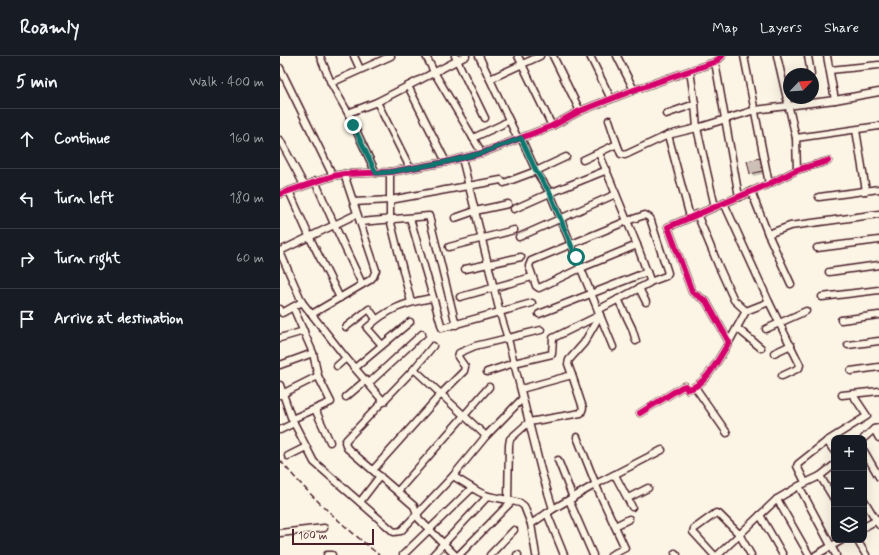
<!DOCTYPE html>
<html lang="en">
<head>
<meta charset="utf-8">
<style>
  :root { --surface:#171b24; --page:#242831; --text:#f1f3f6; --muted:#9ea1a6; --line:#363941 }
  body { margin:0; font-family:Mynerve,sans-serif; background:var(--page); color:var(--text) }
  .controls { position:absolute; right:12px; bottom:12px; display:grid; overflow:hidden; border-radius:8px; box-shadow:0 4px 16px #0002 }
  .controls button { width:36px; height:36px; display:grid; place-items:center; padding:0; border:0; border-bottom:1px solid var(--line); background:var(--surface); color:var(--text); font:20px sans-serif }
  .compass { position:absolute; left:503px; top:12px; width:36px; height:36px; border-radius:50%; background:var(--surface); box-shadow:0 4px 16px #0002; rotate:65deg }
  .scale { position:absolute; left:12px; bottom:10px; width:82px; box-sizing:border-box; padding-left:4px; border:2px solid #4a1f2b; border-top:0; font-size:11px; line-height:14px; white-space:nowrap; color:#4a1f2b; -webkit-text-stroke:3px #fcf5e5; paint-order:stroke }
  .stop { position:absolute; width:12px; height:12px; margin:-9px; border:3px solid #0f766e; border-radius:50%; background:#fff }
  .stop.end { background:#0f766e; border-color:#fff; box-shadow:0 1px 4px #0008 }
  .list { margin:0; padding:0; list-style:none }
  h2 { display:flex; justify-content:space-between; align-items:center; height:52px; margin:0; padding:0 16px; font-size:17px }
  h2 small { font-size:13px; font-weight:400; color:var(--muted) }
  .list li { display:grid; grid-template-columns:26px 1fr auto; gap:12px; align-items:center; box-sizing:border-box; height:60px; padding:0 16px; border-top:1px solid var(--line) }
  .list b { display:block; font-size:15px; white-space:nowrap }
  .list em { font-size:13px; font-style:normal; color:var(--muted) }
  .icon { flex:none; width:22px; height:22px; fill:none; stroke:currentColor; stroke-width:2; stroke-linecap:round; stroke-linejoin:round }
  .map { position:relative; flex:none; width:599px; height:499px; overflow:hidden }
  header { display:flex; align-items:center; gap:24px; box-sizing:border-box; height:56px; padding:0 20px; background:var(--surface); border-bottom:1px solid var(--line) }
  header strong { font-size:19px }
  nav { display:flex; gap:22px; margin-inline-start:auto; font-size:14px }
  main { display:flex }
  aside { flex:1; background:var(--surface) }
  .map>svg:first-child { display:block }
  .shadow { fill:#0003 }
  .building { fill:#cfc0b7; stroke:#4a1f2b }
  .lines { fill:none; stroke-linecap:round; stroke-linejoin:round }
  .street-casing { stroke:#4a1f2b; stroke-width:9 }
  .street { stroke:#fcf5e5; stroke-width:6 }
  .rail { stroke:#4a1f2b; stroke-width:1.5; stroke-dasharray:6 3; stroke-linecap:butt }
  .cycleway-casing { stroke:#fcf5e5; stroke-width:8 }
  .cycleway { stroke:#d6006c; stroke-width:6 }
  .route { stroke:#0f766e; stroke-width:5 }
</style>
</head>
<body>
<header>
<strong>Roamly</strong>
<nav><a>Map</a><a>Layers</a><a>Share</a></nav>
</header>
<main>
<aside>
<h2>5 min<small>Walk · 400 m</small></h2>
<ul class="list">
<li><svg class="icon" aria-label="ahead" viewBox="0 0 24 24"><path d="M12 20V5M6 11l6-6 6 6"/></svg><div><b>Continue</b></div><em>160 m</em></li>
<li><svg class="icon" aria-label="left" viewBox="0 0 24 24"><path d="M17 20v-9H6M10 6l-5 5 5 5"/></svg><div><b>Turn left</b></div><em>180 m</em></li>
<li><svg class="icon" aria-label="right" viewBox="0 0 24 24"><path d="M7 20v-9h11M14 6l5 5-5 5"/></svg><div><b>Turn right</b></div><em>60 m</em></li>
<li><svg class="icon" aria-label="arrive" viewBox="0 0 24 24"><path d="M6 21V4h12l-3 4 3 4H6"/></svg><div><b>Arrive at destination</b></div></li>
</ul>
</aside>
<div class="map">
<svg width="599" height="499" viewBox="0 0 599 499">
  <rect width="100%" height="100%" fill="#fcf5e5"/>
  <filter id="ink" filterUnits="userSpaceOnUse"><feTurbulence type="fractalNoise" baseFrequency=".025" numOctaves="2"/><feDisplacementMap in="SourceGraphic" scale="8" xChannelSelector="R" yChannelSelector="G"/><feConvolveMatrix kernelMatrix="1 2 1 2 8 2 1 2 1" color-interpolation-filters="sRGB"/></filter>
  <g filter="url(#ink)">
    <polygon class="shadow" points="480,103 483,106 486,117 474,120 471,117"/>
    <polygon class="building" points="480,102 483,115 470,118 467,105"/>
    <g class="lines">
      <defs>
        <g id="street">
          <polyline points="40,0 51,27"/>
          <polyline points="74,0 80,13"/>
          <polyline points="146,0 154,16 202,97"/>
          <polyline points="175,0 205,62"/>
          <polyline points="199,0 238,83"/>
          <polyline points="238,0 272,70"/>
          <polyline points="273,0 300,55"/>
          <polyline points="310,0 331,43"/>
          <polyline points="337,0 354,34"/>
          <polyline points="464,0 489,128"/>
          <polyline points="497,0 516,82 517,114"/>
          <polyline points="528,0 531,18"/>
          <polyline points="547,0 555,44"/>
          <polyline points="435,6 459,141"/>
          <polyline points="0,12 53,120"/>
          <polyline points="550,14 599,9"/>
          <polyline points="410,15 415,48 417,72 435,151"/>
          <polyline points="210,23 260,0"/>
          <polyline points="128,30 166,106"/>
          <polyline points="97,46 130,112"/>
          <polyline points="68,57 51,27 111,0"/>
          <polyline points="386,58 415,48"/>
          <polyline points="576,74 586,135"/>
          <polyline points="388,79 410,161"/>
          <polyline points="193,82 221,69 229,64"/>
          <polyline points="241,82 256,115 270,137 333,291"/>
          <polyline points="516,82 599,70"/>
          <polyline points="0,84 24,129"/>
          <polyline points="337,88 341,98 345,99 388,79 417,72 475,54 555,44 599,36"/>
          <polyline points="182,102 220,257 228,283 261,414 273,453 251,468 256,499"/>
          <polyline points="303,104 337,88 329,64"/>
          <polyline points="110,116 110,163 131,246"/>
          <polyline points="96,117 68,57 97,46 186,0"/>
          <polyline points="35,125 54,168 82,228"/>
          <polyline points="224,127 256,115 286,101"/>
          <polyline points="9,135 30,182 60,242"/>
          <polyline points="471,135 488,178 511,228"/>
          <polyline points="0,138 53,120 64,118 110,116 166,106 202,97 272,70 300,55 354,34 435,6 442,0"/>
          <polyline points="539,141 599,133"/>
          <polyline points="74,146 110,144 221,124"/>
          <polyline points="444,147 489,246 466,255 449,286"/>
          <polyline points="234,153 270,137 327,114"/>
          <polyline points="417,158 439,211 454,244 466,255"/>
          <polyline points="130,162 162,272 252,247"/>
          <polyline points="175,162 195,155 228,148"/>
          <polyline points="80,166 149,160 176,269"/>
          <polyline points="488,178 510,170 599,158"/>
          <polyline points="239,181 336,138"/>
          <polyline points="357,189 301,212 259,232 256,230 249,210 251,205 347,165 365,159 370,162 388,217 386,220 370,226"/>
          <polyline points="169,191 234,174"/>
          <polyline points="537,192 599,184"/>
          <polyline points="0,195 77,158"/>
          <polyline points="0,196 22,246 66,302 104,346"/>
          <polyline points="185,213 241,201"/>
          <polyline points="549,216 599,209"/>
          <polyline points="359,232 366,246"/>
          <polyline points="180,241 252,221"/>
          <polyline points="542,241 599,234"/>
          <polyline points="338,243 352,272 356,285"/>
          <polyline points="489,246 520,309 519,312 502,320"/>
          <polyline points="0,253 2,257 22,246"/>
          <polyline points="318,254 369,227 370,224 357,189 319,97"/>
          <polyline points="32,258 90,224 93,221 96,214 64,118"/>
          <polyline points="259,258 367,216"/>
          <polyline points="561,264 599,259"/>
          <polyline points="66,271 89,253 96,263"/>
          <polyline points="457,272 481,292"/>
          <polyline points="486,273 526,255"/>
          <polyline points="0,282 24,275"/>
          <path d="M102 289 87 272C107 253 124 247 152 242"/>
          <polyline points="568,289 599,285"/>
          <polyline points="153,290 134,313 67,383 65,386 67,392 134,450 139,463 175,499"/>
          <polyline points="494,297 511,289"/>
          <polyline points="0,309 33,297"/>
          <polyline points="57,310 66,302"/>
          <polyline points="75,312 130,266"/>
          <polyline points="134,313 206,380"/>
          <polyline points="571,315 599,311"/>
          <polyline points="207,316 234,307 272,298 273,282 320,259"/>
          <polyline points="89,327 142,278"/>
          <polyline points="0,329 11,361 34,406 114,476 121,475 173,420 206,380 242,343"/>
          <polyline points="415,331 447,377"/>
          <polyline points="241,333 292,319 288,308 289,304 304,287 320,259"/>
          <polyline points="0,339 38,320"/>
          <polyline points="562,339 599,335"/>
          <polyline points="66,341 86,324"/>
          <polyline points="35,353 50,386"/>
          <path d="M360 357 402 331 405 330 407 333C425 332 441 299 449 286L426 245 412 236 388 171 489 128 517 114 548 105"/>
          <polyline points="12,363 51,346 38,320 33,297 13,251"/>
          <polyline points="594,373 599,382"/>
          <polyline points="0,374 14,367"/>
          <polyline points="297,381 318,434 345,492 331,499"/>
          <polyline points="584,382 594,373 599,372"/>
          <polyline points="547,385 554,395"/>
          <polyline points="584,395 599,421"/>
          <polyline points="8,400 26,391"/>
          <polyline points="278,404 293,442"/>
          <polyline points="93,414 161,338 184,315 185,311 178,301 179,297 195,290 261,274"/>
          <polyline points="335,419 352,451"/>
          <polyline points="173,420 199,436 208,440 228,444"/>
          <polyline points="540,420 554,443"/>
          <polyline points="525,426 517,410 518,408 547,385 587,360 573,339"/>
          <polyline points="519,430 556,499"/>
          <polyline points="118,435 209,331"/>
          <polyline points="348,442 368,432"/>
          <polyline points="497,443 529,499"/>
          <polyline points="289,444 313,499"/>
          <polyline points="584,444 599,469"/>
          <polyline points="80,446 100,420"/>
          <polyline points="273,453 316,428 382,394"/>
          <polyline points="267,457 284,499"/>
          <polyline points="480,459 503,499"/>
          <polyline points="251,468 244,450 240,447 228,444 229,389 230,383 249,366 301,357 303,352 292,319"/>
          <polyline points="335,470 349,463"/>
          <polyline points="584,471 599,463"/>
          <polyline points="0,477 44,472"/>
          <polyline points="577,484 586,499"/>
          <polyline points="395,497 397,499"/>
          <polyline points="47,499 52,499"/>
          <polyline points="123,499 192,432"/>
          <polyline points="153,499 208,440"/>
          <polyline points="179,499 232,445"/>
          <polyline points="210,499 234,474"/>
          <polyline points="237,499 238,499"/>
          <polyline points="434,499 413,476 414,473 436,457 439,458 459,478 471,499"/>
          <polyline points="438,499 497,443 519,430 540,420 554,409"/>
          <polyline points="536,499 562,484"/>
        </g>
      </defs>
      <use href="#street" class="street-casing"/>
      <use href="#street" class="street"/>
      <path class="rail" d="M0 404C29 440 64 470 99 499"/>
      <defs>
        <g id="cycleway">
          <polyline points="0,138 53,120 64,118 110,116 166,106 202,97 272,70 300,55 354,34 435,6 442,0"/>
          <path d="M360 357 402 331 405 330 407 333C425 332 441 299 449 286L426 245 412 236 388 171 489 128 517 114 548 105"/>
        </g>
      </defs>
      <use href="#cycleway" class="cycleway-casing"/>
      <use href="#cycleway" class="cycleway"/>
    </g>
  </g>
  <g class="lines" filter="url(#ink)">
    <polyline class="route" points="73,69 96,117 110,116 166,106 202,97 241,82 256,115 270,137 296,201"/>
  </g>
</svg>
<div class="controls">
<button>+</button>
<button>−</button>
<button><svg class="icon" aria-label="layers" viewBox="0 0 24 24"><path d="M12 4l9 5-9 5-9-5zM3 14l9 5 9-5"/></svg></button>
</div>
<svg class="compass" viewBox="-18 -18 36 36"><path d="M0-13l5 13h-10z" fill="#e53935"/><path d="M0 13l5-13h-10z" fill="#9ea1a6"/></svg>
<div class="scale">100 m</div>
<div class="stop" style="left:296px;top:201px"></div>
<div class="stop end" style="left:73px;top:69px"></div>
</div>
</main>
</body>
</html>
